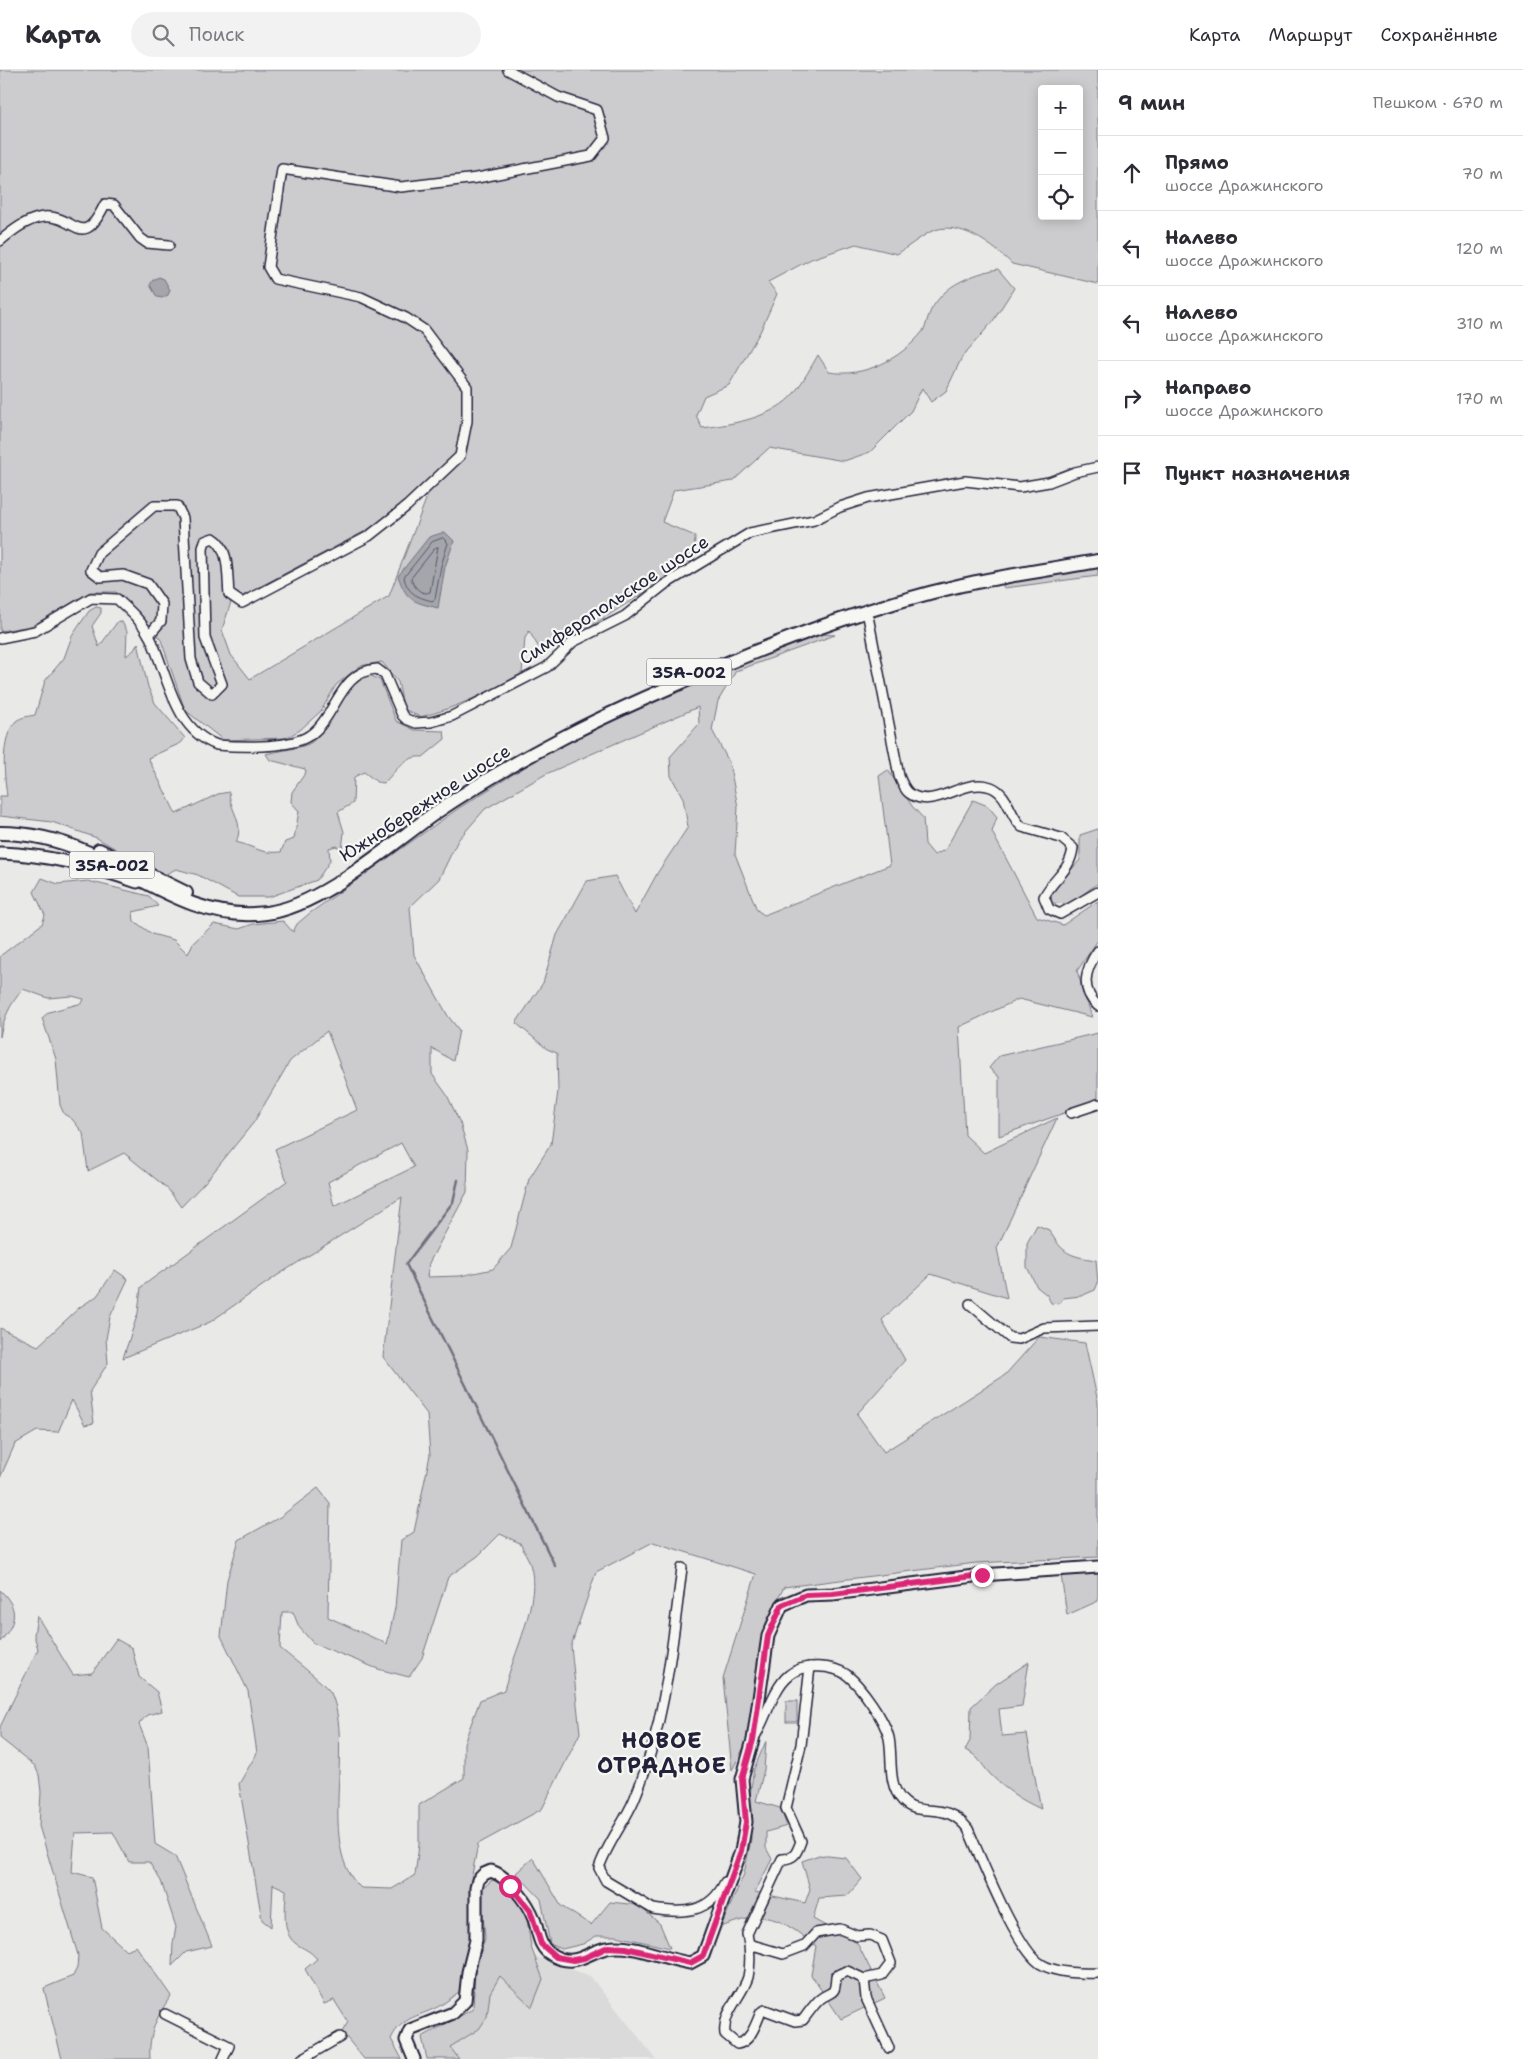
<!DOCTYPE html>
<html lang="ru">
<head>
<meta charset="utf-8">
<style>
  :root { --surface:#fff; --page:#f2f2f3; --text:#2b2b33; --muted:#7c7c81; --line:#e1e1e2 }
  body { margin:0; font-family:"Shantell Sans",sans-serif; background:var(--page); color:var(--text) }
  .controls { position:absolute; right:15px; top:15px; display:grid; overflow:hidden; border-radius:5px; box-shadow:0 2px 12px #0003 }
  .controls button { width:45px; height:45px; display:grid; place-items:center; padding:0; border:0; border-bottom:1px solid var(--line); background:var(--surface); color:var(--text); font:25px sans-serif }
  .stop { position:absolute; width:15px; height:15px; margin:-11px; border:4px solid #db2777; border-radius:50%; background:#fff }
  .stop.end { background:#db2777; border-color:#fff; box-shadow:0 1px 5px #0008 }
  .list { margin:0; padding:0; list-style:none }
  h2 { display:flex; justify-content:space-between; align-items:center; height:65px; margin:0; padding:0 20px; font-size:21px }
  h2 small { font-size:16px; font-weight:400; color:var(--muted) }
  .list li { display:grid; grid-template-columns:32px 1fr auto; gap:15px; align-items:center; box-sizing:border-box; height:75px; padding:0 20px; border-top:1px solid var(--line) }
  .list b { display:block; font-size:19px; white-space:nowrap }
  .list p { margin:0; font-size:16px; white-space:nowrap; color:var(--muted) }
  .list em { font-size:16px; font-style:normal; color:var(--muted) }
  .icon { flex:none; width:28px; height:28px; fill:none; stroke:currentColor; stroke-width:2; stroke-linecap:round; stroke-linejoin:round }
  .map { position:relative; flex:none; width:1098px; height:1989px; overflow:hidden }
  header { display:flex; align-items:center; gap:30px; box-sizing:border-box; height:70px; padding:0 25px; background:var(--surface); border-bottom:1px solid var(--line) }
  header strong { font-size:24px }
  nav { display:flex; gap:28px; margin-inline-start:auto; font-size:18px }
  .search { width:350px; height:45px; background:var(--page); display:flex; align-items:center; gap:12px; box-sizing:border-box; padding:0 18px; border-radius:28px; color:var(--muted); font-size:19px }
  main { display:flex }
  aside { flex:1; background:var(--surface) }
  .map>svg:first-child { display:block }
  .built { fill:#dadada }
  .green { fill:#ccccce; stroke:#777784; fill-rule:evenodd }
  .water { fill:#a5a5ac; stroke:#71717f }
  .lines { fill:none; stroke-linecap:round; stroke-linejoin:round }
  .shore { stroke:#565668; stroke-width:1 }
  .stream { stroke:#71717f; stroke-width:2.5 }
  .minor-casing { stroke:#22223b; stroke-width:12 }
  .major-casing { stroke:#22223b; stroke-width:15 }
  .highway-casing { stroke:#22223b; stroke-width:16 }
  .minor { stroke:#f6f6f2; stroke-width:9 }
  .major { stroke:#f6f6f2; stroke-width:11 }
  .highway { stroke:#f6f6f2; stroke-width:12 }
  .route { stroke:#db2777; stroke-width:6 }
  .labels { text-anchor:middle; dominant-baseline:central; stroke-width:4.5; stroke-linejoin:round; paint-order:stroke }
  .shield { fill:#f6f6f2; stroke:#626272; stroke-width:1 }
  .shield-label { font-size:16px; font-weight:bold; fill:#22223b }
  .street-label { font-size:18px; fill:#22223b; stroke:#f6f6f2 }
  .district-label { font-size:22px; font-weight:bold; letter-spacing:1px; fill:#22223b; stroke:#f6f6f2 }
</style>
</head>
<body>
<header>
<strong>Карта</strong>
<div class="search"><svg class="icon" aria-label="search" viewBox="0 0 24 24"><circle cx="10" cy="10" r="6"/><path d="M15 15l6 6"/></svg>Поиск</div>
<nav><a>Карта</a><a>Маршрут</a><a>Сохранённые</a></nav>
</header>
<main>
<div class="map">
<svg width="1098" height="1989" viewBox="0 0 1098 1989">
  <rect width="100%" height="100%" fill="#e9e9e7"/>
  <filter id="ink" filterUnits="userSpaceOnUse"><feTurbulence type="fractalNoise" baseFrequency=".02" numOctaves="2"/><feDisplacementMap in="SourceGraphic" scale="10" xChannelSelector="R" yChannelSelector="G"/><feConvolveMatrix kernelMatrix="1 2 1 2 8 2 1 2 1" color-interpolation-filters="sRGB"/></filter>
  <g filter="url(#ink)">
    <polygon class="built" points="533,1886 590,1906 656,1989 437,1989 482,1943 493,1896"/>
    <g class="green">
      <path d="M0 0H1098V214L1012 194C993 175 958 148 930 162 919 168 908 177 897 184L856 174 811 189 768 212 777 224 760 262 729 315 704 326 696 345 702 358C733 354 774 348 795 322 804 310 811 297 818 285L829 302C864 308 901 289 923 261 927 255 927 247 931 240 934 234 940 227 945 222 958 210 981 202 998 199L1014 218 993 251 962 287 946 321 931 332 922 318 911 341 870 382 844 391 769 378 733 411 674 420 662 452 695 466 694 491 560 576 542 583 529 561 525 568 522 603C489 622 457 638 420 647L404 639 398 612 382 592 360 596 336 615 321 641 300 660 286 668 223 670 185 640 161 570 143 548 116 522H90L32 556 0 561ZM1042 19H1079V146H1042ZM430 419 389 526 250 609 231 585 222 560 231 532 384 451Z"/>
      <polygon points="1098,495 1098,506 1004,518 1002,513"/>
      <path d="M96 537 101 538V543L92 556 99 577 118 551 122 552 127 561 126 586 134 580 138 573 148 617 155 633 185 668 181 673 148 688 176 744 218 724 229 722C230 741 245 753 236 772 256 777 260 784 281 782L285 772 294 769 299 741 291 732 292 722 306 702 305 699 270 690 266 684C277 681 304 678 312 672 335 653 339 614 369 605L380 610 396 651 415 660 444 661 445 669 423 687C405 685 396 701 384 713L377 712 364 702 354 707 353 733 338 742 344 762 342 780 336 776 329 778 330 791 317 810 269 827H238L198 805 176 799 162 806 97 768 52 752 0 746V726H7C4 703 0 668 16 651 21 647 30 646 35 645L45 611 64 588 72 566 89 541Z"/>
      <path d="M822 564 835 565 736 601 718 631 712 660 729 692 738 737 735 784 757 840 764 845 890 795 879 706 888 700 912 736 923 748 925 774 934 785 945 780 973 730 988 736 997 747 992 762 1037 847 1063 855 1098 831V870L1077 901 1092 947 1019 929 959 957 965 1065 984 1083 1057 1048 997 1178 1007 1228 931 1204 882 1250 905 1290 857 1344 884 1382 1005 1305 1039 1267 1085 1273 1098 1332V1487L976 1493 784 1517 766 1553 752 1662 732 1700 723 1608 756 1504 653 1472 596 1502 571 1576 580 1663 542 1739 478 1774 469 1820 471 1843 470 1864 460 1921C454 1925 448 1931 441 1935 421 1947 402 1945 391 1969L402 1989H364L342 1962 348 1952 334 1930 324 1934 305 1899 317 1889C310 1880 303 1879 295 1873 281 1862 286 1836 286 1820L273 1814 271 1857 262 1850 239 1714 257 1683 248 1621 221 1566 227 1510 239 1470 280 1447 318 1418 330 1433 328 1547 387 1574 395 1538 401 1470 414 1462 430 1385 427 1344 383 1287 402 1127 278 1205 210 1252 123 1288 138 1243 141 1217 287 1111 275 1079 357 1040 327 961 290 991 254 1052 207 1110 181 1137 168 1119 124 1083 88 1101 83 1063 72 1049 64 1044 60 1035 56 989 42 948 49 942 82 933 84 929 72 926 48 928 23 919C11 933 3 948 0 967V886L42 854 45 845 34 822 42 808 58 814 88 811 149 826 158 836 133 842 134 851 152 864 174 870 188 884 193 873 214 854 239 859 253 854 283 851 293 862 297 854 310 843 459 738 568 670 732 597ZM698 637 699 654 670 687 671 706 683 728 688 757 658 802 635 844 615 806 587 811 557 865 543 913 516 953 547 979 557 983 558 1021 551 1074 529 1109 511 1178 493 1199 460 1206 427 1207 429 1193 467 1122 468 1080 460 1053 447 1025 432 1004V978L453 991 459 960 448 946 414 885 410 837 439 809 458 770 485 739 546 704ZM401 1073 414 1097 334 1136 328 1112ZM500 1464 520 1473C523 1480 528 1487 530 1494 542 1529 513 1585 504 1620L480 1630 464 1673V1708L419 1735V1775L415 1805 392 1819 361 1818C316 1778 355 1677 331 1623 326 1614 290 1587 280 1578L282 1542H293L299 1557 313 1573 378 1599 409 1607 422 1588 448 1507 478 1486Z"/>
      <polygon points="1098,759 1098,813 1070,834 1052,833 1051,822 1080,790 1080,765"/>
      <polygon points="1098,963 1098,1031 999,1066 999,1007 989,998 999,986"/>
      <path d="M1037 1155 1049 1160C1063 1184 1069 1186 1096 1190L1098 1213 1095 1220 1081 1226 1063 1228 1059 1234 1051 1233 1047 1225 1037 1217 1027 1197V1173Z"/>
      <polygon points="115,1200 128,1209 110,1247 106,1269 108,1293 90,1321 94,1353 85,1355 72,1330 58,1362 37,1361 15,1374 0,1408 0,1258 38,1276 80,1237 97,1226"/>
      <polygon points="1098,1500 1098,1531 1067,1545 1061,1505"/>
      <path d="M0 1520C20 1539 16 1553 0 1572Z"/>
      <path d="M37 1546 73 1605 92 1603 116 1569 132 1578 139 1607 157 1622 162 1641 147 1645 139 1654 148 1677 155 1774 175 1786 212 1876 186 1882 172 1896 173 1873 176 1857 161 1811 149 1792H129L113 1762 75 1763 72 1802 92 1807 102 1858 126 1880 136 1876 171 1926C157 1945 148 1965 150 1989H62L45 1923 44 1918 73 1906 77 1898 78 1885 39 1756 41 1722 39 1705 35 1696 0 1668V1657L38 1579 34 1565Z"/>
      <path d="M1029 1592 1022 1636 999 1639 1002 1666 1027 1664 1041 1739C1021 1730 1006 1720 990 1704 981 1694 978 1685 965 1680L970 1671 971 1637 996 1614Z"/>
      <rect x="786" y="1631" width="11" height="21"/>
      <path d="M766 1671 764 1700 756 1731 780 1738 787 1756 766 1762V1778L772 1789 755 1822 805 1833 810 1819 802 1791 819 1785 846 1788 862 1809 847 1826 819 1828 813 1849 857 1873 885 1928 841 1949 811 1905 816 1876C778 1847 768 1839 721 1857L744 1804 751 1769 749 1730 754 1699Z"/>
      <polygon points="533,1788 561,1836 591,1855 610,1832 638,1835 660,1854 670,1878 617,1866 596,1866 583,1874 562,1879 550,1874 541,1829 516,1803"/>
      <polygon points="497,1809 514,1824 526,1842 531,1877 543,1909 532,1937 500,1906 490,1923 487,1947 479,1959 450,1977 459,1989 427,1989 422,1967 473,1939 475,1902 485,1868 481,1820 491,1811"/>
    </g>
    <g class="water">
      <polygon points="159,207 164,209 170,220 168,225 162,228 157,227 150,215 153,210"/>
      <path d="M445 462 454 471 445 497 438 538C414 532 407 532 398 506L429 467Z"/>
    </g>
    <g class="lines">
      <g class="shore">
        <path d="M443 468 448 473 441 496 435 529 432 531C417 527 407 523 404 507L432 472Z"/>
        <path d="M438 477 430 522C421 526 413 516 411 508L435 478Z"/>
      </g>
      <polyline class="stream" points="458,1110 453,1132 406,1194 555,1496"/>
      <defs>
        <g id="minor">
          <path d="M0 171C12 161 27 149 43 147 76 144 81 183 105 134L114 135 140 168 147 173 169 175"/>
          <path d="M867 541 899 706C901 711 904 719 909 723 934 742 964 706 991 717 1009 724 1009 746 1022 757L1061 768 1073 778C1070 802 1054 807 1044 827L1049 839 1060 844 1098 822"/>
          <path d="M149 565 161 551 162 534 148 514 123 505 100 507 91 500 99 483 154 436H177L183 448 191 589 198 612 212 624 222 614 205 568 203 478 205 471 213 468C230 478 227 506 229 524L242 533 369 466 407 436 460 386 467 351V317L424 260 406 248 361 227 275 209 268 197 282 99 401 117 477 108 591 86 605 68 597 40 558 27 508 0"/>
          <path d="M0 568 35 561 91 528 117 529C129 540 142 551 150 567 168 604 173 659 217 675 240 677 284 678 305 668 336 653 337 601 377 599L385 605 402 645 406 649 416 653 431 652 452 646 547 597 573 572 625 546 664 515 750 463 814 450 840 437 868 428 965 411 1020 417 1049 412 1075 402 1098 397"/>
          <path d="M1098 881C1085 899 1080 920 1098 936"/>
          <polyline points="1071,1043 1098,1034"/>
          <polyline points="970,1234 1010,1268 1019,1269 1044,1258 1098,1256"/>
          <path d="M682 1498C672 1576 665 1656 634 1730 624 1753 607 1774 599 1798L606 1811 653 1839C684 1844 710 1843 725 1812"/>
          <path d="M754 1668C766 1649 773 1618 789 1605 803 1593 833 1595 847 1605 861 1616 885 1650 889 1668 893 1688 887 1714 902 1730 919 1750 944 1728 968 1759 981 1788 1017 1880 1041 1894 1055 1903 1082 1904 1098 1903"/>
          <path d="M749 1874 783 1884 804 1876 816 1863 840 1859 857 1866 870 1865 882 1870 891 1893 882 1905 864 1909 847 1901 836 1906C835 1928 832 1919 819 1930 813 1936 808 1943 803 1950L795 1951 765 1940 761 1942C756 1953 751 1972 737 1974L725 1964C722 1942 742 1927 748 1907 751 1894 750 1876 747 1864L782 1789C795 1789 797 1782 801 1771L786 1738 801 1675 810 1597"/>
          <polyline points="864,1909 866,1928 889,1978"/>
          <polyline points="165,1944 229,1976 223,1989"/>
          <polyline points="302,1989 340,1967"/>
        </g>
        <g id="major">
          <path d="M0 783C50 785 90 796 137 812"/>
          <path d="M414 1989 406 1970 410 1960 453 1943 465 1931 468 1902 476 1870V1818L478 1810 484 1804 491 1801C508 1806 528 1833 534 1849 539 1863 538 1877 552 1885 576 1899 588 1881 607 1878 633 1873 663 1889 690 1893L703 1886 741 1781 746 1752 742 1709 753 1670 768 1566 782 1535 806 1525 833 1524 982 1505 1098 1497"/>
        </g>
        <g id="highway">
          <path d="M0 763C30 763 59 770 87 782 145 809 199 852 266 843 320 837 390 775 435 743 476 715 520 690 564 667 610 643 658 622 706 602 789 567 874 535 962 515 1007 505 1053 499 1098 491"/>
          <polyline points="99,780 186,823"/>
        </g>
      </defs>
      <use href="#minor" class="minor-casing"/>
      <use href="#major" class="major-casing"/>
      <use href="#highway" class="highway-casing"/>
      <use href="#minor" class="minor"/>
      <use href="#major" class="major"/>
      <use href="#highway" class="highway"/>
    </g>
  </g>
  <g class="lines" filter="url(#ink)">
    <polyline class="route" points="510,1816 530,1840 541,1874 556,1887 573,1890 584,1888 608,1877 626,1878 690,1893 703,1886 741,1781 746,1752 742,1709 753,1670 768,1566 782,1535 806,1525 833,1524 982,1505"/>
  </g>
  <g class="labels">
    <g class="shield">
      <rect x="646.5" y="588.5" width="85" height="27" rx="4"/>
      <rect x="69.5" y="781.5" width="85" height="27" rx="4"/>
    </g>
    <g class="shield-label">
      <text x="689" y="602">35А-002</text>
      <text x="112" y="795">35А-002</text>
    </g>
    <g class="street-label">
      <text transform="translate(614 530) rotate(-33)">Симферопольское шоссе</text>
      <text transform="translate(425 733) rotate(-33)">Южнобережное шоссе</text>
    </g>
    <g class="district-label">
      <text x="662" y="1670">НОВОЕ<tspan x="662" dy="25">ОТРАДНОЕ</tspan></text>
    </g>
  </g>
</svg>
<div class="controls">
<button>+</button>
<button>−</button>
<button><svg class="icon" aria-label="locate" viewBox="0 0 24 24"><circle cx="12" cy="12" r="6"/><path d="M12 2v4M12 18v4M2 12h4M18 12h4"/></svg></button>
</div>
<div class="stop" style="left:510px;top:1816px"></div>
<div class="stop end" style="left:982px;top:1505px"></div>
</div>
<aside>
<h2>9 мин<small>Пешком · 670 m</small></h2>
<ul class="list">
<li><svg class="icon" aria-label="ahead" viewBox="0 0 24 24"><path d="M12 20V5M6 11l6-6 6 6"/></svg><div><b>Прямо</b><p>шоссе Дражинского</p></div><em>70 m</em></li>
<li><svg class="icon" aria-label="left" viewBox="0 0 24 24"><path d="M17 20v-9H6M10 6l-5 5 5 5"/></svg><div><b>Налево</b><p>шоссе Дражинского</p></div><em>120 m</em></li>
<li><svg class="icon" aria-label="left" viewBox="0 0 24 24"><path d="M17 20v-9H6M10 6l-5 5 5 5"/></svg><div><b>Налево</b><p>шоссе Дражинского</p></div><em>310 m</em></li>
<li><svg class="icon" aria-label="right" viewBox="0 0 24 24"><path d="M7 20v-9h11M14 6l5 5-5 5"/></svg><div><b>Направо</b><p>шоссе Дражинского</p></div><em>170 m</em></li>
<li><svg class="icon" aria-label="arrive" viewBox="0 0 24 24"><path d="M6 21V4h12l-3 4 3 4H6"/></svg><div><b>Пункт назначения</b></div></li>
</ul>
</aside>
</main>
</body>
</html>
